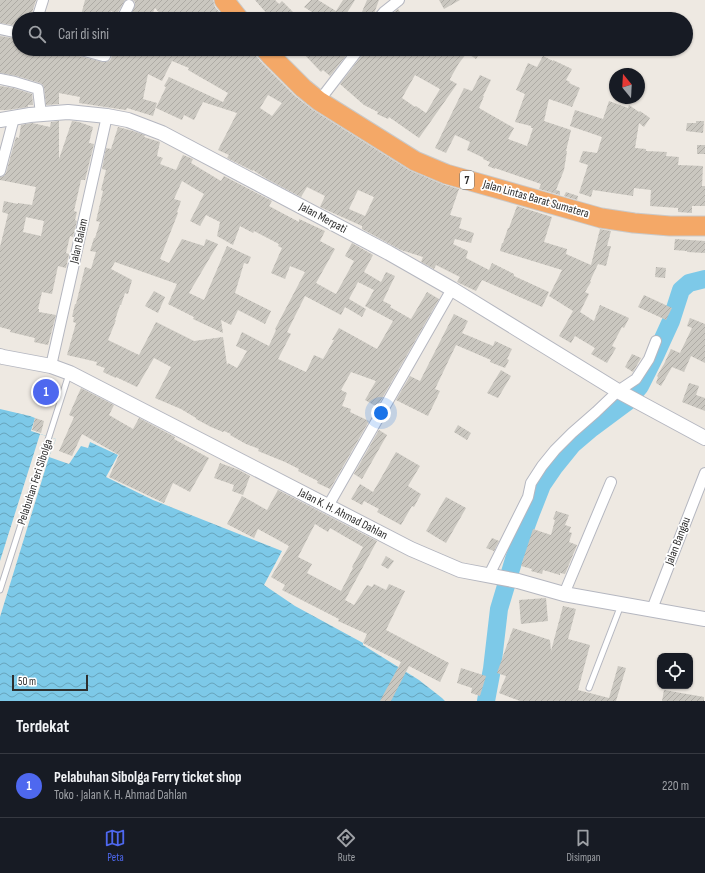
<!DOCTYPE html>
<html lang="id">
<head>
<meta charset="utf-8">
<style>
  :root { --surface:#171b24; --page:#242831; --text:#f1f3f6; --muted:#9ea1a6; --line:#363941; --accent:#4e68ef }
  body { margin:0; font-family:"Sofia Sans Condensed",sans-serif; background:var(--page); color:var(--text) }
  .controls { position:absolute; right:12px; bottom:12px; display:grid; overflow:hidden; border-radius:8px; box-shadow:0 1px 3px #0004 }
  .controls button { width:36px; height:36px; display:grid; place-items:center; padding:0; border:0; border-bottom:1px solid var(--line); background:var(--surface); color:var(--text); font:20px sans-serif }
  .compass { position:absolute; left:609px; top:68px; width:36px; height:36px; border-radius:50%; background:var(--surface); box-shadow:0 1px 3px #0004; rotate:342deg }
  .scale { position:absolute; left:12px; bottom:10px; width:76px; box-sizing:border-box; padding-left:4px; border:2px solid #2e2e2e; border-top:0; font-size:11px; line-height:14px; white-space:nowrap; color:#2e2e2e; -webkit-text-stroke:3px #fff; paint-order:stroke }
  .you { position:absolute; left:381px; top:413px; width:14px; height:14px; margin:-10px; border:3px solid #fff; border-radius:50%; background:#1a73e8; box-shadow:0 0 0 6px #1a73e833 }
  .badge { display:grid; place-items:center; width:26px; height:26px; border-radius:50%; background:var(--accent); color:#fff; font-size:13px; font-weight:700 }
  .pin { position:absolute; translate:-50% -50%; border:2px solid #fff; box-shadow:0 1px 4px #0006 }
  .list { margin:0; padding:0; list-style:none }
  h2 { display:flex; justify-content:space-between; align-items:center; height:52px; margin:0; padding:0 16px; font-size:17px }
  h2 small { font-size:13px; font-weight:400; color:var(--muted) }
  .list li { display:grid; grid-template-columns:26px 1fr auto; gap:12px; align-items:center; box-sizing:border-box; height:64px; padding:0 16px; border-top:1px solid var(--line) }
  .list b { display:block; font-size:15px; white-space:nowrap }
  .list p { margin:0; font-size:13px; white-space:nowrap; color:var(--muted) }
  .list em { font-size:13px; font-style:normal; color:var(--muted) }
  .icon { flex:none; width:22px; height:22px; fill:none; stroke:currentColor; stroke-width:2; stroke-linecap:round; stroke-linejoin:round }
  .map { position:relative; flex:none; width:705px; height:701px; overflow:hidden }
  .search { position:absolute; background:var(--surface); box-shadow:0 1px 3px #0004; left:12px; right:12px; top:12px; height:44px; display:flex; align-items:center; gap:10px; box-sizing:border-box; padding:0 14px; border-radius:22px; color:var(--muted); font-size:15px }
  .sheet { height:116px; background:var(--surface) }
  nav { display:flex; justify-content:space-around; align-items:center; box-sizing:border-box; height:56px; border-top:1px solid var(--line); background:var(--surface); font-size:11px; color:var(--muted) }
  nav a { display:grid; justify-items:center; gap:2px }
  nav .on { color:var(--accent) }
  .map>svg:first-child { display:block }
  .water { fill:url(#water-waves) }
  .pier { fill:#eee9e2 }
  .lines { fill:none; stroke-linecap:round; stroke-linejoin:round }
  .river { stroke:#7dc9e8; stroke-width:18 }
  .building { fill:url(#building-hatch); fill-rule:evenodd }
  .lane-casing { stroke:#b5b7c0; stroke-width:7 }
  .street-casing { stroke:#b5b7c0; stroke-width:12 }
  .secondary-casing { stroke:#b5b7c0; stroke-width:16 }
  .highway-casing { stroke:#c9c9c9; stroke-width:21 }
  .lane { stroke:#fff; stroke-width:5 }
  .street { stroke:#fff; stroke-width:10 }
  .secondary { stroke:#fff; stroke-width:14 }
  .highway { stroke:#f4a867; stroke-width:19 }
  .labels { text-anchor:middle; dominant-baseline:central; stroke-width:3.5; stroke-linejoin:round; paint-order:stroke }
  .shield { fill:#fff; stroke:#6d6d6d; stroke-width:1 }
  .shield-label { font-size:11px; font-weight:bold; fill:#2e2e2e }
  .street-label { font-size:12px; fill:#2e2e2e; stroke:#fff }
</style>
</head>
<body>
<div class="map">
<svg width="705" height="701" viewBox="0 0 705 701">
  <defs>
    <pattern id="water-waves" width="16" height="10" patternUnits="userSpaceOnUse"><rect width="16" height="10" fill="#7dc9e8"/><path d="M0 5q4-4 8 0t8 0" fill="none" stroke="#67a4bc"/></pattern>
    <pattern id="building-hatch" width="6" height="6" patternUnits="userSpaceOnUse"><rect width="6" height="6" fill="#cac7c0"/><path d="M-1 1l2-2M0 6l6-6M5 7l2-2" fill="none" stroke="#aeaba5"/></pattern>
  </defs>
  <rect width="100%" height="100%" fill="#eee9e2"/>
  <polygon class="water" points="0,409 30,416 35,418 31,431 56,439 49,457 69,464 81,446 88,448 90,442 118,455 106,477 153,500 282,551 264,585 295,606 363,643 363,645 419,680 442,698 445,701 0,701"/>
  <polygon class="pier" points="40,434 56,439 49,457 0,617 0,561"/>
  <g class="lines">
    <polyline class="river" points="486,701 492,669 499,609 514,559 531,513 542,485 555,466 572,445 592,428 627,402 640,386 655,356 671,321 681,290 689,283 705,279"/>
  </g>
  <g class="building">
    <polygon points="0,0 36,0 30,19 19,19 19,26 0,23"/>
    <polygon points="85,0 125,0 117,14 111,11 108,19 103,19 92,14 91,19 80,19"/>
    <polygon points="133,0 213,0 215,7 225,19 165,19 155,8 150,19 129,19 135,5 135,2"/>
    <polygon points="255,0 275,0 279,4 282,1 300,19 263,19 268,15"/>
    <polygon points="311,0 318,0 336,11 343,0 355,0 345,16 349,19 323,19 304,7"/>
    <polygon points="367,0 379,0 372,19 359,19"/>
    <polygon points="439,0 460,0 444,9"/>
    <polygon points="398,9 405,19 387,19 389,17"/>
    <path d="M0 36 19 39V49H71L72 53 75 55 103 62 109 61 111 59 114 49H254L256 56 262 63 295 96 313 110 409 170 442 184 459 189 450 215 462 218 459 228 474 233 471 243 455 239 453 244 468 251 466 258 489 270 492 263 514 274V276L549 292 542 307 482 280 476 291 457 282 460 277 436 265 434 269 421 262 423 257 401 250 362 229V226L320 207 325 196 307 187 301 197 267 179 253 170V171L227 158 229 155 218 150 237 113 203 102 194 120 184 115 182 120 156 108 166 87 164 86 169 77 223 102 228 93 188 70 189 68 172 61 162 81 148 74 143 99 157 103 153 116 127 108 126 110 79 103 80 97 59 93V104L46 105 44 88 43 85 40 83 17 76 0 73ZM268 95 282 103 272 116 260 108ZM358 190 374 197 365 216 349 209Z"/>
    <polygon points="299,49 351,49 330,76 323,70 321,72"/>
    <path d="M365 49H385L394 53 396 49H419L428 53 430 50 439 56 442 49H482L476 59 467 53 459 63 450 79V80L457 84 419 138 389 117 388 119 377 114 378 112 364 105 340 84 364 53ZM415 75 440 89 426 113 416 106 415 107 402 98Z"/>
    <polygon points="543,56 553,61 553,60 572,69 566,80 570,82 569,83 580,88 572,107 549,99 544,121 571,130 566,151 567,151 564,170 556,190 560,191 560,195 539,189 541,184 495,168 495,169 488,166 490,162 483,159 484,158 467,150 470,142 455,135 446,153 435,148 464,88 472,91 480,75 491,80 483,96 484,96 479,108 514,128 508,139 527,146 533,128 531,128 531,126 515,122 525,94 516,90 528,63 537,67"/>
    <polygon points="0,86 13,88 32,94 33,105 28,105 28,107 7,110 0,110"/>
    <polygon points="609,101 628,108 629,105 639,112 640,111 650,118 644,127 639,123 635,148 646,149 646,151 667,152 666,156 679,157 678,165 703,166 702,186 705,186 705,206 692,206 692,213 678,212 678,208 650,206 651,190 634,188 633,196 593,190 591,197 579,193 588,165 579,162 583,151 597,153 602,137 570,126 575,110 603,119"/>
    <path d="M59 121V159L72 121 79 122 93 127 89 143 94 144 85 180H81L74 211 77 212 75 220 77 221 73 237 70 236 66 253 69 254 66 268 58 266 52 294 42 292 38 309H39V312L56 315 48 345 34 342 35 338 10 332 11 330 0 327V247L8 214 2 212 4 201 18 204V203L32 205 36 187 0 180V177L4 176 6 173 16 137 19 138 21 125 32 123 50 127 51 122ZM26 217 44 221 41 236 23 232Z"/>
    <polygon points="696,121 704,121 703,133 686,131 687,123 696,123"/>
    <path d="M118 127 133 131 145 135 144 137 160 142 157 156 163 158 160 164 176 170 183 155 193 159 191 163 221 181 224 176 272 201 269 206 299 222V219L325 231 320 241 335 249 316 283 336 294 354 261 345 256 352 243 373 255 364 272 381 282 386 272 395 276 383 301 391 305 390 307 411 319 427 292 439 299 377 407 365 400 376 381 351 372 341 390 347 393 342 406 351 409 350 412 369 421 330 489 317 483 318 481 298 471 299 469 285 462 258 451 259 449 246 444 230 435 231 434 224 431 223 432 211 427 196 419V418L181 409 155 398 171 367 154 358 137 387 116 377V378L103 372 105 368 96 365 97 362 67 355 76 323 73 322 74 317H72L75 304H76L85 267 91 269 96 252 90 251 94 238H95L100 222 96 221 103 191 101 190 106 170 102 169 106 148 111 149ZM182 181 204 194 190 221 200 226 206 215 220 222 217 236 233 245 240 226 253 233 254 231 279 244 278 246 282 248 271 273 285 279 290 266 305 272 275 329 276 330 269 346 242 332 236 346 247 351 237 368 228 363 227 365 223 337 194 341 156 322 139 355 108 340 116 320H115L120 305H121L125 293 128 294 132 280 111 269 115 262 177 284 168 304 194 317 193 319 223 333 221 320 231 325 238 310 265 324 271 311 235 293 244 263 248 264 251 257 227 246 204 300 189 293 218 244 206 239 204 246 182 239 169 263 160 259 178 213 177 212 181 201 174 199ZM358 282 374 290 365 306 393 321 377 349 339 328 332 340H334L323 359 314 355 306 372 278 359 291 334 287 332 305 296 341 315 345 307 362 317 366 309 349 299Z"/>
    <rect x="697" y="145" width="8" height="9"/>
    <polygon points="566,192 578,196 577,200 564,196"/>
    <polygon points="517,206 552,217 544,242 567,249 566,254 591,265 600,229 611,231 607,246 611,246 606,266 598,264 590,281 591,282 585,292 589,294 580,312 594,321 600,305 629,318 624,328 622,327 612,346 616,348 607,363 591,354 595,348 575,336 571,343 559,336 573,311 549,296 562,270 500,251 502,243 503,243 508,228 509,228"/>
    <polygon points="675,239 705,241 705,253 687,252 687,251 674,250"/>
    <polygon points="656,267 666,268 665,278 655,277"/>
    <polygon points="154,291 165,297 158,313 145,306"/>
    <polygon points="644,295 672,308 666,320 638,307"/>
    <polygon points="454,314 468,321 462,333 493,346 495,341 512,349 507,359 509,360 505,368 490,362 491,360 456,345 435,389 440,391 428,416 396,400 410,376 420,381"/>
    <polygon points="690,318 705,324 705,363 691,356 684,372 672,367 661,386 656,383 658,377 657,376 664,364 671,349 680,353 692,328 687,326"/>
    <polygon points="632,354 641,358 633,372 625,367"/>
    <polygon points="501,370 511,376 498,398 487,393"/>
    <polygon points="689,383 699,386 696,395 705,398 705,411 682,402"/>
    <polygon points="81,388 114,405 109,415 133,429 139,418 175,437 174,439 209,458 190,492 173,483 164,503 109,477 119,455 82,434 72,456 59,451 74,417 69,415"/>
    <polygon points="35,418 44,421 41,433 32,430"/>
    <polygon points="458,425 471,433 467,440 454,432"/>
    <polygon points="379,430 387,435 362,479 354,474"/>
    <polygon points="396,452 420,466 408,486 421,494 414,507 412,506 401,525 377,512 379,509 364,501 362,505 351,499 360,484 373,492"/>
    <polygon points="220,463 239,470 250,476 243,495 232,491 234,485 214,478"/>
    <path d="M278 490 377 541 345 600 354 605 367 585 372 587 374 584 386 590 389 584 405 591 386 630 449 663 440 682 409 666 391 701H380L401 662 363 643 367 634 338 621 339 619 282 590 285 585 271 577 289 546 258 529 254 538 227 524 242 496 267 510ZM315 524 328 532 330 528 363 547 352 567 353 568 341 591 307 573 312 564 298 557Z"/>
    <polygon points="446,497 466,508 446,543 426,531"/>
    <polygon points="556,511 569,515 565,525 571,527 569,532 572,533 569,542 577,545 565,574 560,573 560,575 543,570 542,574 531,571 532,569 521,566 533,529 551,535 555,520 553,519"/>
    <polygon points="492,538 499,541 494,551 486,548"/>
    <polygon points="386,556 394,561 388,569 381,565"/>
    <polygon points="546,598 548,621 521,624 519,600"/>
    <polygon points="563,606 576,609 568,639 590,645 578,690 609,698 618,666 626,668 616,701 520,701 499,693 506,676 497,673 513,628 550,640 551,651"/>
    <polygon points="461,668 486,676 480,696 471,693 472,688 457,683"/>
    <polygon points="664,690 704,697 704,701 662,701"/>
  </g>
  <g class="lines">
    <defs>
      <g id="lane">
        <polyline points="0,590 69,374"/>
        <polyline points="589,688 621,605"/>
      </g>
      <g id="street">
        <polyline points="37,19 43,0"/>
        <polyline points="122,19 129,5"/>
        <polyline points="378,19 384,12 399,0"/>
        <polyline points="0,29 19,33"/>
        <polyline points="77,49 103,56 105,56 108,49"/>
        <polyline points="0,79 15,82 38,89 41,114"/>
        <polyline points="319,101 359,49"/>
        <polyline points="0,171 14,118"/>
        <polyline points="51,366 107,116"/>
        <polyline points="328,506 452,289"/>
        <polyline points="489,575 528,497 531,483 542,466 555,450 572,433 596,412 618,391 636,379 649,359 656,341"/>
        <polyline points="564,594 611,482"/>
        <polyline points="652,609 705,473"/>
      </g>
      <g id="secondary">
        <polyline points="0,120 30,115 68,112 107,116 128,120 162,133 389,253 452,289 618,391 705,438"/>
        <polyline points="0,356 3,357 51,366 70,373 411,549 460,570 518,581 564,594 705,619"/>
      </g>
      <g id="highway">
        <polyline points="224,0 239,19"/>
        <polyline points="265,49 270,55 303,88 319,101 415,161 446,174 601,218 634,223 670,226 705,226"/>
      </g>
    </defs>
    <use href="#lane" class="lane-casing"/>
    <use href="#street" class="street-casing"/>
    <use href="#secondary" class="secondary-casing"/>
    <use href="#highway" class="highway-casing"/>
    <use href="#lane" class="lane"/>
    <use href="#street" class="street"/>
    <use href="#secondary" class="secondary"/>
    <use href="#highway" class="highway"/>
  </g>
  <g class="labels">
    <rect class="shield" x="460" y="171" width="14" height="18" rx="3"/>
    <g class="shield-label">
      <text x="467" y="180">7</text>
    </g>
    <g class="street-label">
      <text transform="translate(536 199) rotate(16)">Jalan Lintas Barat Sumatera</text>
      <text transform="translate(323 218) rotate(28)">Jalan Merpati</text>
      <text transform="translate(79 241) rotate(-77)">Jalan Balam</text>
      <text transform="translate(35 482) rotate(-72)">Pelabuhan Feri Sibolga</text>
      <text transform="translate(343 514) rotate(27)">Jalan K. H. Ahmad Dahlan</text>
      <text transform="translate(678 541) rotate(-69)">Jalan Bangau</text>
    </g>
  </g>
</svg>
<div class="controls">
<button><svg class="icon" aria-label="locate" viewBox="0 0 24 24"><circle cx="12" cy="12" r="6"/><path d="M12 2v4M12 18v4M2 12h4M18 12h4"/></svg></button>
</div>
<svg class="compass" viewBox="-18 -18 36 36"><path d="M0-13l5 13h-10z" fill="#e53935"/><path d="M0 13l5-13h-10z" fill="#9ea1a6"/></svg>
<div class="scale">50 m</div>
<div class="you"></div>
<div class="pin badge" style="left:46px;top:392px">1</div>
<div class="search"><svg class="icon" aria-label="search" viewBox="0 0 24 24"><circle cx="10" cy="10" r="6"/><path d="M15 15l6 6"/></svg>Cari di sini</div>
</div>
<section class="sheet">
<h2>Terdekat<small></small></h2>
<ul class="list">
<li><span class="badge">1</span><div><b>Pelabuhan Sibolga Ferry ticket shop</b><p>Toko · Jalan K. H. Ahmad Dahlan</p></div><em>220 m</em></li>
</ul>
</section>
<nav>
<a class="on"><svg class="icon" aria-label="map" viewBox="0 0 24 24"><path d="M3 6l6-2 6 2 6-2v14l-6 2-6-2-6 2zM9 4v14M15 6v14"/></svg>Peta</a>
<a><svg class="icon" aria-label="directions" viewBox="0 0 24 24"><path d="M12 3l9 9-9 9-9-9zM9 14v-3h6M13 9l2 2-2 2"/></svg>Rute</a>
<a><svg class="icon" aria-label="saved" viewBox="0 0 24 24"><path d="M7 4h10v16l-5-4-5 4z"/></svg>Disimpan</a>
</nav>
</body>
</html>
